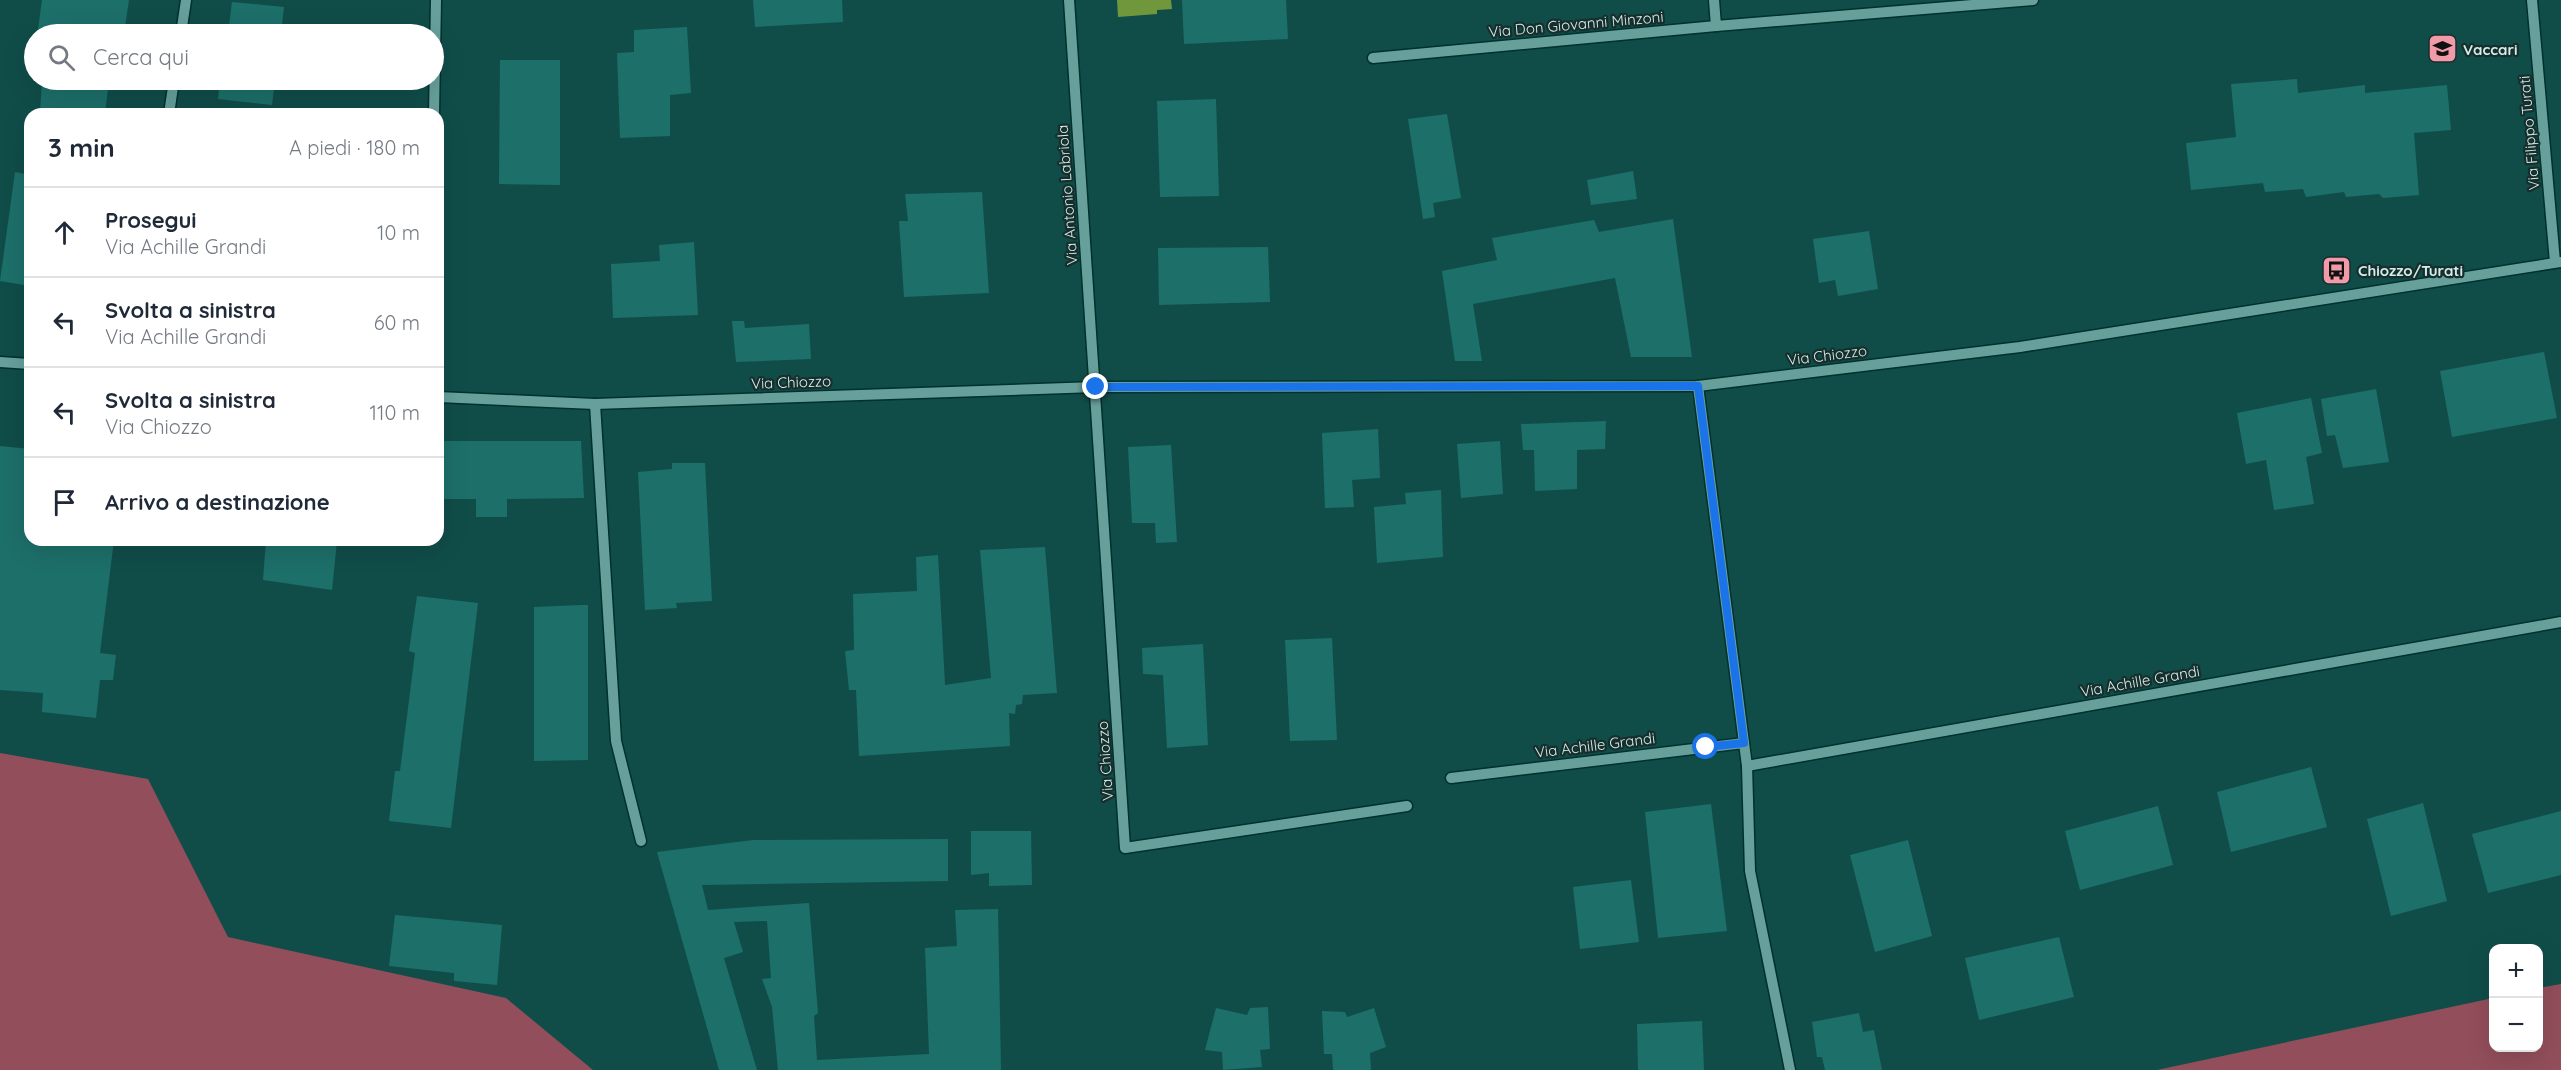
<!DOCTYPE html>
<html lang="it">
<head>
<meta charset="utf-8">
<style>
  :root { --surface:#fff; --page:#f2f2f3; --text:#1f2937; --muted:#747a83; --line:#e0e1e3 }
  body { margin:0; font-family:Quicksand,sans-serif; background:var(--page); color:var(--text) }
  .controls { position:absolute; right:18px; bottom:18px; display:grid; overflow:hidden; border-radius:12px; box-shadow:0 6px 24px #0002 }
  .controls button { width:54px; height:54px; display:grid; place-items:center; padding:0; border:0; border-bottom:2px solid var(--line); background:var(--surface); color:var(--text); font:30px sans-serif }
  .stop { position:absolute; width:18px; height:18px; margin:-14px; border:4px solid #1a73e8; border-radius:50%; background:#fff }
  .stop.end { background:#1a73e8; border-color:#fff; box-shadow:0 2px 6px #0008 }
  .list { margin:0; padding:0; list-style:none }
  h2 { display:flex; justify-content:space-between; align-items:center; height:78px; margin:0; padding:0 24px; font-size:26px }
  h2 small { font-size:20px; font-weight:400; color:var(--muted) }
  .list li { display:grid; grid-template-columns:39px 1fr auto; gap:18px; align-items:center; box-sizing:border-box; height:90px; padding:0 24px; border-top:2px solid var(--line) }
  .list b { display:block; font-size:22px; white-space:nowrap }
  .list p { margin:0; font-size:20px; white-space:nowrap; color:var(--muted) }
  .list em { font-size:20px; font-style:normal; color:var(--muted) }
  .icon { flex:none; width:33px; height:33px; fill:none; stroke:currentColor; stroke-width:2; stroke-linecap:round; stroke-linejoin:round }
  .map { position:relative; flex:none; width:2561px; height:1070px; overflow:hidden }
  .search { position:absolute; background:var(--surface); box-shadow:0 6px 24px #0002; left:24px; top:24px; width:420px; height:66px; display:flex; align-items:center; gap:15px; box-sizing:border-box; padding:0 21px; border-radius:33px; color:var(--muted); font-size:22px }
  .panel { position:absolute; background:var(--surface); box-shadow:0 6px 24px #0002; left:24px; top:108px; width:420px; height:438px; border-radius:18px }
  .map>svg:first-child { display:block }
  .green { fill:#924e5b }
  .water { fill:#71973d }
  .building { fill:#1d6f6a }
  .lines { fill:none; stroke-linecap:round; stroke-linejoin:round }
  .minor-casing { stroke:#01312e; stroke-width:13 }
  .minor { stroke:#67a09b; stroke-width:10 }
  .route { stroke:#1a73e8; stroke-width:8 }
  .labels { text-anchor:middle; dominant-baseline:central; stroke-width:4.5; stroke-linejoin:round; paint-order:stroke }
  .street-label { font-size:15px; fill:#d2eeeb; stroke:#172e2c }
  .poi-label { font-size:15px; font-weight:bold; fill:#d2eeeb; stroke:#172e2c; text-anchor:start }
</style>
</head>
<body>
<div class="map">
<svg width="2561" height="1070" viewBox="0 0 2561 1070">
  <rect width="100%" height="100%" fill="#104d49"/>
  <g class="green">
    <polygon points="0,753 148,779 228,937 506,998 593,1070 0,1070"/>
    <polygon points="2561,984 2561,1070 2157,1070 2493,998 2494,1048 2538,1048 2539,988"/>
  </g>
  <polygon class="water" points="1117,0 1171,0 1172,9 1157,10 1157,14 1118,17"/>
  <g class="building">
    <polygon points="42,0 129,0 124,34 79,34 38,29"/>
    <polygon points="753,0 842,0 843,22 755,27"/>
    <polygon points="1182,0 1286,0 1288,39 1184,44"/>
    <polygon points="232,2 284,7 281,34 228,34"/>
    <polygon points="687,27 691,93 670,95 670,136 620,138 617,53 634,52 634,30"/>
    <polygon points="500,60 560,60 560,185 499,184"/>
    <polygon points="2297,79 2298,93 2365,85 2365,93 2447,85 2451,130 2414,133 2419,195 2383,198 2379,194 2346,197 2344,192 2306,197 2303,189 2265,192 2263,183 2191,190 2186,143 2236,137 2231,84"/>
    <polygon points="220,80 275,80 272,105 218,99"/>
    <polygon points="42,82 108,88 105,114 40,111"/>
    <polygon points="1216,99 1219,196 1160,197 1157,101"/>
    <polygon points="1447,114 1461,198 1433,203 1435,217 1423,219 1408,119"/>
    <polygon points="1633,171 1637,199 1591,205 1587,180"/>
    <polygon points="15,172 30,175 30,286 0,281"/>
    <polygon points="982,192 989,293 904,297 899,221 908,221 905,194"/>
    <polygon points="1673,219 1692,357 1631,357 1615,278 1473,304 1482,361 1455,361 1442,271 1497,260 1492,238 1594,220 1599,232"/>
    <polygon points="1869,231 1878,289 1838,296 1835,280 1819,283 1813,239"/>
    <polygon points="694,242 698,315 613,318 611,264 660,261 659,245"/>
    <polygon points="1268,247 1270,302 1159,305 1158,248"/>
    <polygon points="732,321 744,321 745,328 809,324 811,359 736,362"/>
    <polygon points="2544,352 2557,418 2452,437 2440,371"/>
    <polygon points="2376,389 2389,462 2343,468 2335,435 2327,436 2321,399"/>
    <polygon points="2311,398 2322,453 2306,457 2314,504 2274,510 2266,460 2246,464 2237,413"/>
    <polygon points="1606,421 1605,449 1577,450 1577,489 1535,491 1534,450 1523,450 1521,424"/>
    <polygon points="1378,429 1380,478 1352,480 1354,507 1325,508 1322,433"/>
    <polygon points="438,441 581,441 584,498 507,499 507,517 476,517 476,499 438,499"/>
    <polygon points="1500,441 1503,494 1461,498 1457,444"/>
    <polygon points="1171,445 1177,542 1156,543 1155,523 1132,523 1128,447"/>
    <polygon points="0,446 30,449 30,540 114,540 100,653 116,655 113,680 100,680 96,718 42,712 43,693 0,690"/>
    <polygon points="672,463 705,463 712,601 676,603 677,608 645,610 638,472 672,469"/>
    <polygon points="1441,490 1443,557 1377,563 1374,507 1406,504 1405,493"/>
    <polygon points="194,540 236,540 236,544"/>
    <polygon points="266,540 337,541 332,590 263,580"/>
    <polygon points="1045,547 1057,693 1023,695 1022,704 1016,705 1015,714 1009,713 1010,746 859,756 856,690 849,690 845,651 854,650 853,594 917,591 916,557 938,555 945,685 991,678 980,550"/>
    <polygon points="417,596 478,603 451,828 389,821 395,771 400,771 415,653 409,651"/>
    <polygon points="581,605 588,605 588,760 534,761 534,607"/>
    <polygon points="1332,638 1337,740 1290,741 1285,640"/>
    <polygon points="1203,644 1208,745 1167,748 1163,675 1143,674 1142,648"/>
    <polygon points="2311,767 2327,827 2231,852 2217,792"/>
    <polygon points="2423,803 2447,901 2391,916 2367,819"/>
    <polygon points="1711,804 1727,931 1658,938 1645,812"/>
    <polygon points="2158,806 2173,865 2080,890 2065,831"/>
    <polygon points="2561,811 2561,875 2488,893 2472,834"/>
    <polygon points="971,831 1031,831 1032,885 989,886 989,873 971,875"/>
    <polygon points="948,839 948,881 702,885 708,910 809,903 818,1013 814,1016 817,1060 929,1054 925,948 957,946 955,910 998,909 1001,1070 778,1070 772,1007 762,979 771,978 767,921 734,922 743,952 724,958 757,1070 719,1070 657,852 753,840"/>
    <polygon points="1908,840 1932,936 1875,952 1850,855"/>
    <polygon points="1631,880 1639,942 1580,949 1573,887"/>
    <polygon points="395,915 502,925 497,985 454,981 454,973 389,966"/>
    <polygon points="2059,937 2074,997 1979,1020 1965,958"/>
    <polygon points="1268,1007 1270,1049 1260,1050 1262,1067 1223,1070 1222,1052 1205,1050 1216,1008 1247,1015 1250,1008"/>
    <polygon points="1374,1008 1386,1047 1370,1053 1371,1070 1333,1070 1332,1054 1324,1054 1322,1011 1345,1012 1347,1017"/>
    <polygon points="1859,1013 1863,1032 1874,1030 1882,1070 1825,1070 1822,1057 1817,1057 1812,1022"/>
    <polygon points="1702,1021 1704,1070 1638,1070 1637,1024"/>
  </g>
  <g class="lines">
    <defs>
      <g id="minor">
        <polyline points="1069,0 1125,848 1407,806"/>
        <polyline points="1714,0 1716,26"/>
        <polyline points="2532,0 2555,262"/>
        <polyline points="181,34 186,0"/>
        <polyline points="1373,58 1716,26 2033,0"/>
        <polyline points="169,114 174,80"/>
        <polyline points="434,114 436,0"/>
        <polyline points="0,362 30,364"/>
        <polyline points="1698,386 1747,766 2561,622"/>
        <polyline points="438,397 595,404 1096,387 1698,386 2020,347 2561,262"/>
        <polyline points="595,404 616,741 641,841"/>
        <polyline points="1747,766 1750,871 1790,1070"/>
        <polyline points="1451,778 1744,743"/>
      </g>
    </defs>
    <use href="#minor" class="minor-casing"/>
    <use href="#minor" class="minor"/>
  </g>
  <g class="lines">
    <polyline class="route" points="1096,387 1698,386 1744,743 1706,747"/>
  </g>
  <defs>
    <symbol id="school-square" viewBox="-11 -11 22 22"><rect x="-9" y="-9" width="18" height="18" rx="4" fill="#f39aa9" stroke="#172e2c"/><path d="M0-5L7-2L0 1L-7-2ZM-4 1L0 2.5L4 1V4Q0 6-4 4Z" fill="#111"/></symbol>
    <symbol id="bus-square" viewBox="-11 -11 22 22"><rect x="-9" y="-9" width="18" height="18" rx="4" fill="#f39aa9" stroke="#172e2c"/><path d="M-5-6H5V4H4V6H2V4H-2V6H-4V4H-5ZM-3.5-4V0h7V-4ZM-3.5 1.2v1.5H-2V1.2ZM2 1.2v1.5H3.5V1.2Z" fill="#111"/></symbol>
  </defs>
  <g fill-rule="evenodd">
    <use href="#school-square" x="2426" y="32" width="33" height="33"/>
    <use href="#bus-square" x="2320" y="254" width="33" height="33"/>
  </g>
  <g class="labels">
    <g class="street-label">
      <text transform="translate(1576 24) rotate(-5)">Via Don Giovanni Minzoni</text>
      <text transform="translate(2529 133) rotate(-95)">Via Filippo Turati</text>
      <text transform="translate(1067 195) rotate(-94)">Via Antonio Labriola</text>
      <text transform="translate(1827 355) rotate(-7)">Via Chiozzo</text>
      <text transform="translate(791 382) rotate(-2)">Via Chiozzo</text>
      <text transform="translate(2140 681) rotate(-10)">Via Achille Grandi</text>
      <text transform="translate(1595 745) rotate(-7)">Via Achille Grandi</text>
      <text transform="translate(1105 761) rotate(-94)">Via Chiozzo</text>
    </g>
    <g class="poi-label">
      <text x="2463" y="49">Vaccari</text>
      <text x="2358" y="270">Chiozzo/Turati</text>
    </g>
  </g>
</svg>
<div class="controls">
<button>+</button>
<button>−</button>
</div>
<div class="stop" style="left:1706px;top:747px"></div>
<div class="stop end" style="left:1096px;top:387px"></div>
<div class="search"><svg class="icon" aria-label="search" viewBox="0 0 24 24"><circle cx="10" cy="10" r="6"/><path d="M15 15l6 6"/></svg>Cerca qui</div>
<section class="panel">
<h2>3 min<small>A piedi · 180 m</small></h2>
<ul class="list">
<li><svg class="icon" aria-label="ahead" viewBox="0 0 24 24"><path d="M12 20V5M6 11l6-6 6 6"/></svg><div><b>Prosegui</b><p>Via Achille Grandi</p></div><em>10 m</em></li>
<li><svg class="icon" aria-label="left" viewBox="0 0 24 24"><path d="M17 20v-9H6M10 6l-5 5 5 5"/></svg><div><b>Svolta a sinistra</b><p>Via Achille Grandi</p></div><em>60 m</em></li>
<li><svg class="icon" aria-label="left" viewBox="0 0 24 24"><path d="M17 20v-9H6M10 6l-5 5 5 5"/></svg><div><b>Svolta a sinistra</b><p>Via Chiozzo</p></div><em>110 m</em></li>
<li><svg class="icon" aria-label="arrive" viewBox="0 0 24 24"><path d="M6 21V4h12l-3 4 3 4H6"/></svg><div><b>Arrivo a destinazione</b></div></li>
</ul>
</section>
</div>
</body>
</html>
